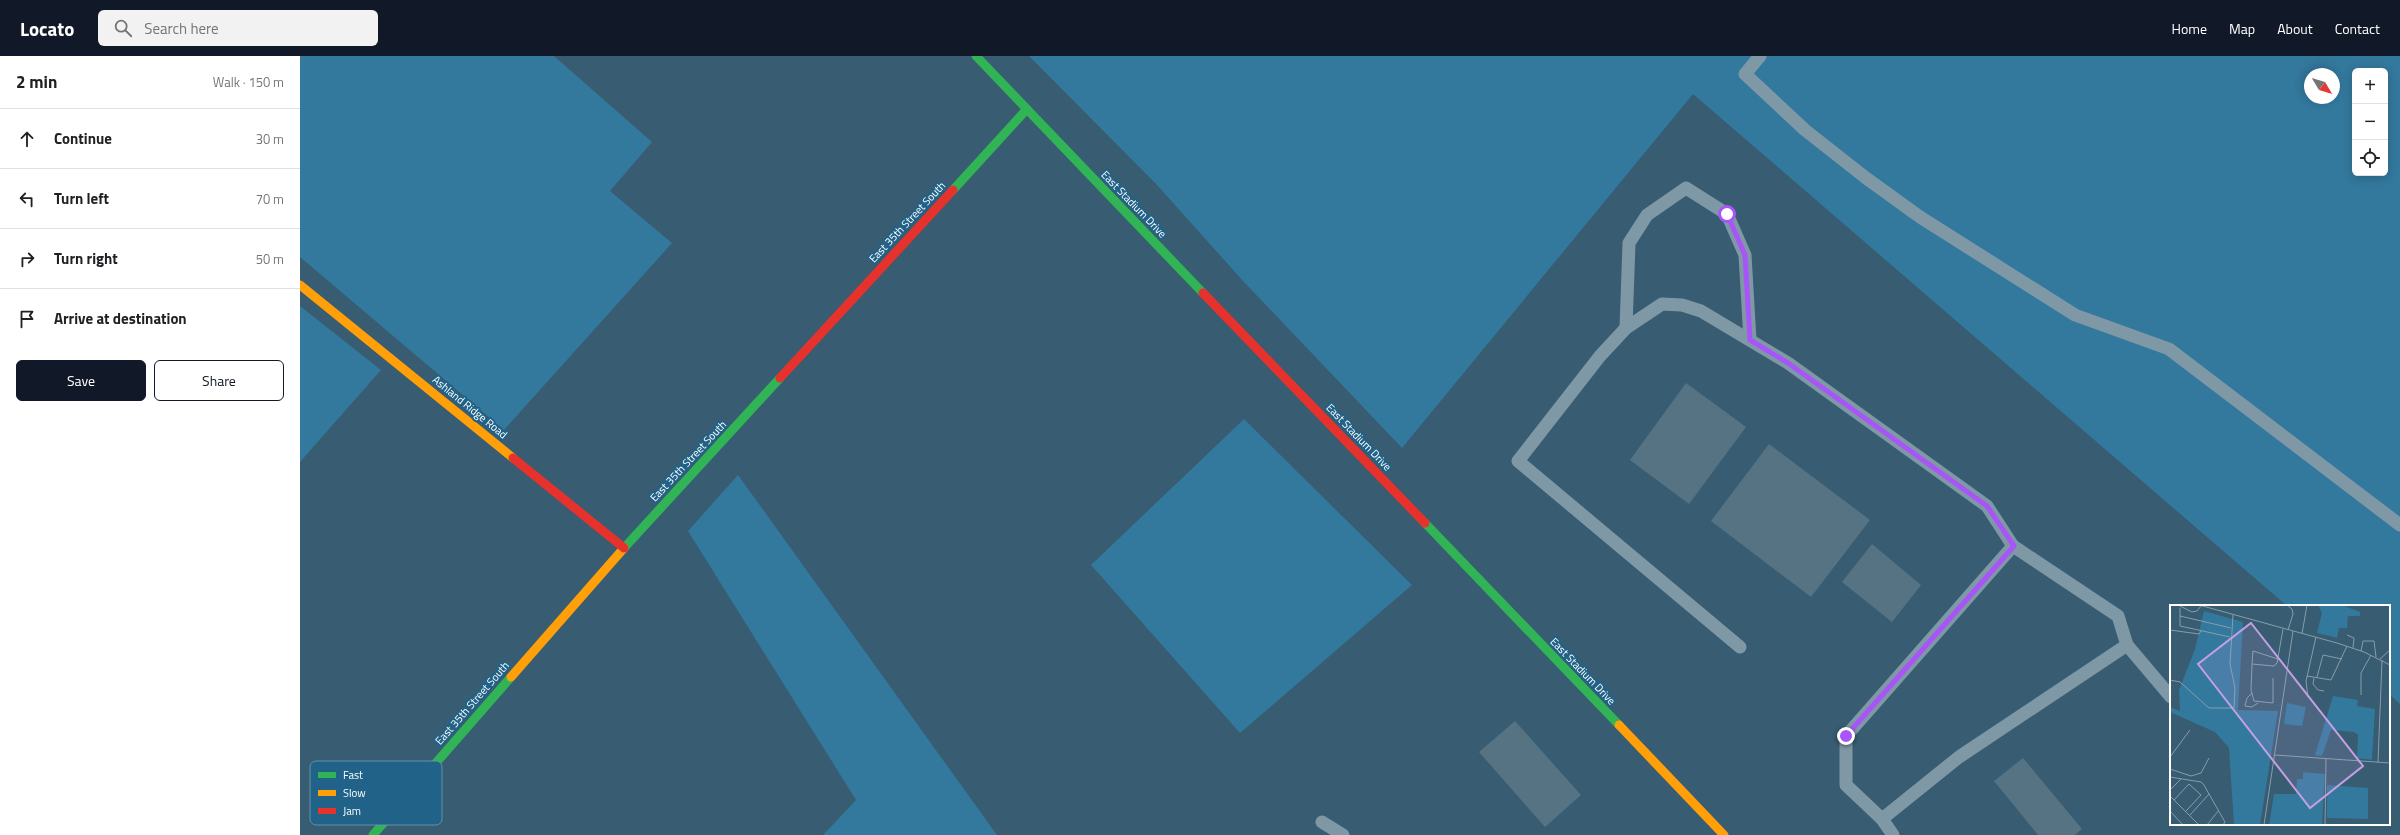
<!DOCTYPE html>
<html lang="en">
<head>
<meta charset="utf-8">
<style>
  :root { --surface:#fff; --page:#f2f2f2; --text:#202124; --muted:#757577; --line:#e0e0e0; --accent:#111827 }
  body { margin:0; font-family:"Titillium Web",sans-serif; background:var(--page); color:var(--text) }
  .controls { position:absolute; right:12px; top:12px; display:grid; overflow:hidden; border-radius:6px; box-shadow:0 2px 10px #0003 }
  .controls button { width:36px; height:36px; display:grid; place-items:center; padding:0; border:0; border-bottom:1px solid var(--line); background:var(--surface); color:var(--text); font:20px sans-serif }
  .compass { position:absolute; left:2004px; top:12px; width:36px; height:36px; border-radius:50%; background:var(--surface); box-shadow:0 2px 10px #0003; rotate:128deg }
  .stop { position:absolute; width:12px; height:12px; margin:-9px; border:3px solid #a855f7; border-radius:50%; background:#fff }
  .stop.end { background:#a855f7; border-color:#fff; box-shadow:0 1px 4px #0008 }
  .list { margin:0; padding:0; list-style:none }
  h2 { display:flex; justify-content:space-between; align-items:center; height:52px; margin:0; padding:0 16px; font-size:17px }
  h2 small { font-size:13px; font-weight:400; color:var(--muted) }
  .list li { display:grid; grid-template-columns:26px 1fr auto; gap:12px; align-items:center; box-sizing:border-box; height:60px; padding:0 16px; border-top:1px solid var(--line) }
  .list b { display:block; font-size:15px; white-space:nowrap }
  .list em { font-size:13px; font-style:normal; color:var(--muted) }
  .actions { display:flex; gap:8px; padding:12px 16px }
  .actions a { flex:1; padding:9px 0; border:1px solid var(--accent); border-radius:6px; text-align:center; font-size:14px; color:var(--accent) }
  .actions .main { background:var(--accent); color:#fff }
  .icon { flex:none; width:22px; height:22px; fill:none; stroke:currentColor; stroke-width:2; stroke-linecap:round; stroke-linejoin:round }
  .map { position:relative; flex:none; width:2100px; height:779px; overflow:hidden }
  header { display:flex; align-items:center; gap:24px; box-sizing:border-box; height:56px; padding:0 20px; background:var(--accent); color:#fff }
  header strong { font-size:19px }
  nav { display:flex; gap:22px; margin-inline-start:auto; font-size:14px }
  .search { width:280px; height:36px; background:var(--page); display:flex; align-items:center; gap:10px; box-sizing:border-box; padding:0 14px; border-radius:6px; color:var(--muted); font-size:15px }
  main { display:flex }
  aside { flex:1; background:var(--surface) }
  .map>svg:first-child { display:block }
  .green { fill:#33789d; fill-rule:evenodd }
  .building { fill:#567383 }
  .lines { fill:none; stroke-linecap:round; stroke-linejoin:round }
  .lane { stroke:#7f98a6; stroke-width:13 }
  .fast { stroke:#30b455; stroke-width:9 }
  .slow { stroke:#ff9f0a; stroke-width:9 }
  .jam { stroke:#e5322d; stroke-width:9 }
  .route { stroke:#a855f7; stroke-width:5 }
  .labels { text-anchor:middle; dominant-baseline:central; stroke-width:4; stroke-linejoin:round; paint-order:stroke }
  .street-label { font-size:11px; fill:#fff; stroke:#216288 }
  .inset-road { fill:none; stroke:#889daa; stroke-width:1 }
  .view { fill:#c4a0e2; fill-opacity:0.15; stroke:#c4a0e2; stroke-width:2 }
  .inset-edge { fill:none; stroke:#fff; stroke-width:2 }
  .key { fill:#216288; stroke:#6491ac; stroke-width:1 }
  .key-label { font-size:11px; fill:#fff }
</style>
</head>
<body>
<header>
<strong>Locato</strong>
<div class="search"><svg class="icon" aria-label="search" viewBox="0 0 24 24"><circle cx="10" cy="10" r="6"/><path d="M15 15l6 6"/></svg>Search here</div>
<nav><a>Home</a><a>Map</a><a>About</a><a>Contact</a></nav>
</header>
<main>
<aside>
<h2>2 min<small>Walk · 150 m</small></h2>
<ul class="list">
<li><svg class="icon" aria-label="ahead" viewBox="0 0 24 24"><path d="M12 20V5M6 11l6-6 6 6"/></svg><div><b>Continue</b></div><em>30 m</em></li>
<li><svg class="icon" aria-label="left" viewBox="0 0 24 24"><path d="M17 20v-9H6M10 6l-5 5 5 5"/></svg><div><b>Turn left</b></div><em>70 m</em></li>
<li><svg class="icon" aria-label="right" viewBox="0 0 24 24"><path d="M7 20v-9h11M14 6l5 5-5 5"/></svg><div><b>Turn right</b></div><em>50 m</em></li>
<li><svg class="icon" aria-label="arrive" viewBox="0 0 24 24"><path d="M6 21V4h12l-3 4 3 4H6"/></svg><div><b>Arrive at destination</b></div></li>
</ul>
<div class="actions"><a class="main">Save</a><a>Share</a></div>
</aside>
<div class="map">
<svg width="2100" height="779" viewBox="0 0 2100 779">
  <rect width="100%" height="100%" fill="#385c71"/>
  <g class="green">
    <polygon points="0,0 254,0 352,86 310,135 372,187 204,374 0,201"/>
    <path d="M729 0H2100V648L2089 638V550H1987L1393 38 1102 392 943 225 857 129ZM2055 15H2085V117H2055ZM2010 18H2034V42H2010Z"/>
    <polygon points="0,250 81,314 0,406"/>
    <polygon points="944,363 1112,529 940,677 791,509"/>
    <polygon points="438,419 697,779 523,779 556,744 388,475"/>
  </g>
  <g class="building">
    <polygon points="1386,327 1446,371 1389,448 1330,404"/>
    <polygon points="1469,388 1570,464 1511,541 1411,465"/>
    <polygon points="1572,488 1621,529 1592,566 1542,526"/>
    <polygon points="1215,665 1281,739 1245,771 1179,696"/>
    <polygon points="1723,702 1782,773 1775,779 1738,779 1694,725"/>
  </g>
  <g class="lines">
    <g class="lane">
      <polyline points="1460,0 1445,18 1505,74 1566,122 1620,161 1775,259 1869,293 2100,469"/>
      <polyline points="1326,272 1329,187 1347,159 1386,132 1427,158 1445,199 1450,284"/>
      <polyline points="1827,589 1871,641"/>
      <polyline points="1440,591 1218,405 1300,300 1326,272 1362,248 1382,249 1401,255 1488,307 1687,450 1713,490 1546,680 1546,729 1582,763 1593,779"/>
      <polyline points="1582,763 1659,701 1827,589 1818,560 1713,490"/>
      <polyline points="1022,766 1043,779"/>
    </g>
    <g class="fast">
      <polyline points="676,0 903,237"/>
      <polyline points="653,134 727,53"/>
      <polyline points="1125,467 1319,669"/>
      <polyline points="324,492 480,322"/>
      <polyline points="73,779 211,621"/>
    </g>
    <g class="slow">
      <polyline points="0,229 213,402"/>
      <polyline points="211,621 324,492"/>
      <polyline points="1319,669 1424,779"/>
    </g>
    <g class="jam">
      <polyline points="903,237 1125,467"/>
      <polyline points="480,322 653,134"/>
      <polyline points="213,402 324,492"/>
    </g>
  </g>
  <g class="lines">
    <polyline class="route" points="1427,158 1445,199 1450,284 1488,307 1687,450 1714,490 1546,680"/>
  </g>
  <g class="labels">
    <g class="street-label">
      <text transform="translate(834 148) rotate(46)">East Stadium Drive</text>
      <text transform="translate(607 166) rotate(-47)">East 35th Street South</text>
      <text transform="translate(170 351) rotate(39)">Ashland Ridge Road</text>
      <text transform="translate(1059 381) rotate(46)">East Stadium Drive</text>
      <text transform="translate(388 405) rotate(-47)">East 35th Street South</text>
      <text transform="translate(1283 615) rotate(46)">East Stadium Drive</text>
      <text transform="translate(172 647) rotate(-49)">East 35th Street South</text>
    </g>
  </g>
  <g transform="translate(1870 549)">
    <rect width="220" height="220" fill="#385c71"/>
    <path d="M148 0H172L190 7V11H178L177 23H169L167 33 160 31 147 28 152 8ZM34 6 73 17 68 105 108 106 90 220H64L59 143 45 127 0 107V102L10 106 9 85 25 44ZM163 91 188 95 187 101 205 104 202 155 187 153 188 130 184 127 161 125 152 151 145 150ZM117 98 136 102 132 121 114 119ZM133 167 155 169 152 220H99L104 189H126L127 174H133ZM157 180 198 183V214L157 213Z" fill="#33789d"/>
    <path class="inset-road" d="M8 0 22 7 27 6 31 1M29 0 167 38 194 47 220 60M117 0 122 4 123 9 118 25M10 3V21L60 32M10 11 61 23M0 25 29 29 31 26M132 29 137 0M177 30 184 33 183 43M191 46 193 36H204L206 52M210 54 220 45M82 59 83 46 108 54M137 71 161 75 177 41M147 72 153 50 172 54M103 73V98L84 96 81 85 82 59 104 61 107 58 113 24M144 73 143 79 148 85 154 86M0 75 10 77 39 103H64L65 83 60 59 63 10M82 88 77 93 75 101 82 102 88 98M191 90V68L201 50M138 92 136 76 146 32M105 150 220 158M0 152 20 125M208 157 212 55M0 164 21 171 31 168 39 153M0 172 31 177 34 180 39 189 20 210M0 185 11 174M39 189 55 217 53 220M0 191 29 220M4 195 19 179 31 190 16 206M0 206 13 220M37 220 49 205M94 220 123 26M155 220 156 154"/>
    <path class="view" d="M81 18 193 161 140 203 28 59Z"/>
    <rect width="220" height="220" class="inset-edge"/>
  </g>
  <rect x="10" y="705" width="132" height="64" rx="6" class="key"/>
  <rect x="18" y="716" width="18" height="6" fill="#30b455"/>
  <rect x="18" y="734" width="18" height="6" fill="#ff9f0a"/>
  <rect x="18" y="752" width="18" height="6" fill="#e5322d"/>
  <g class="key-label">
    <text x="43" y="723">Fast</text>
    <text x="43" y="741">Slow</text>
    <text x="43" y="759">Jam</text>
  </g>
</svg>
<div class="controls">
<button>+</button>
<button>−</button>
<button><svg class="icon" aria-label="locate" viewBox="0 0 24 24"><circle cx="12" cy="12" r="6"/><path d="M12 2v4M12 18v4M2 12h4M18 12h4"/></svg></button>
</div>
<svg class="compass" viewBox="-18 -18 36 36"><path d="M0-13l5 13h-10z" fill="#e53935"/><path d="M0 13l5-13h-10z" fill="#757577"/></svg>
<div class="stop" style="left:1427px;top:158px"></div>
<div class="stop end" style="left:1546px;top:680px"></div>
</div>
</main>
</body>
</html>
